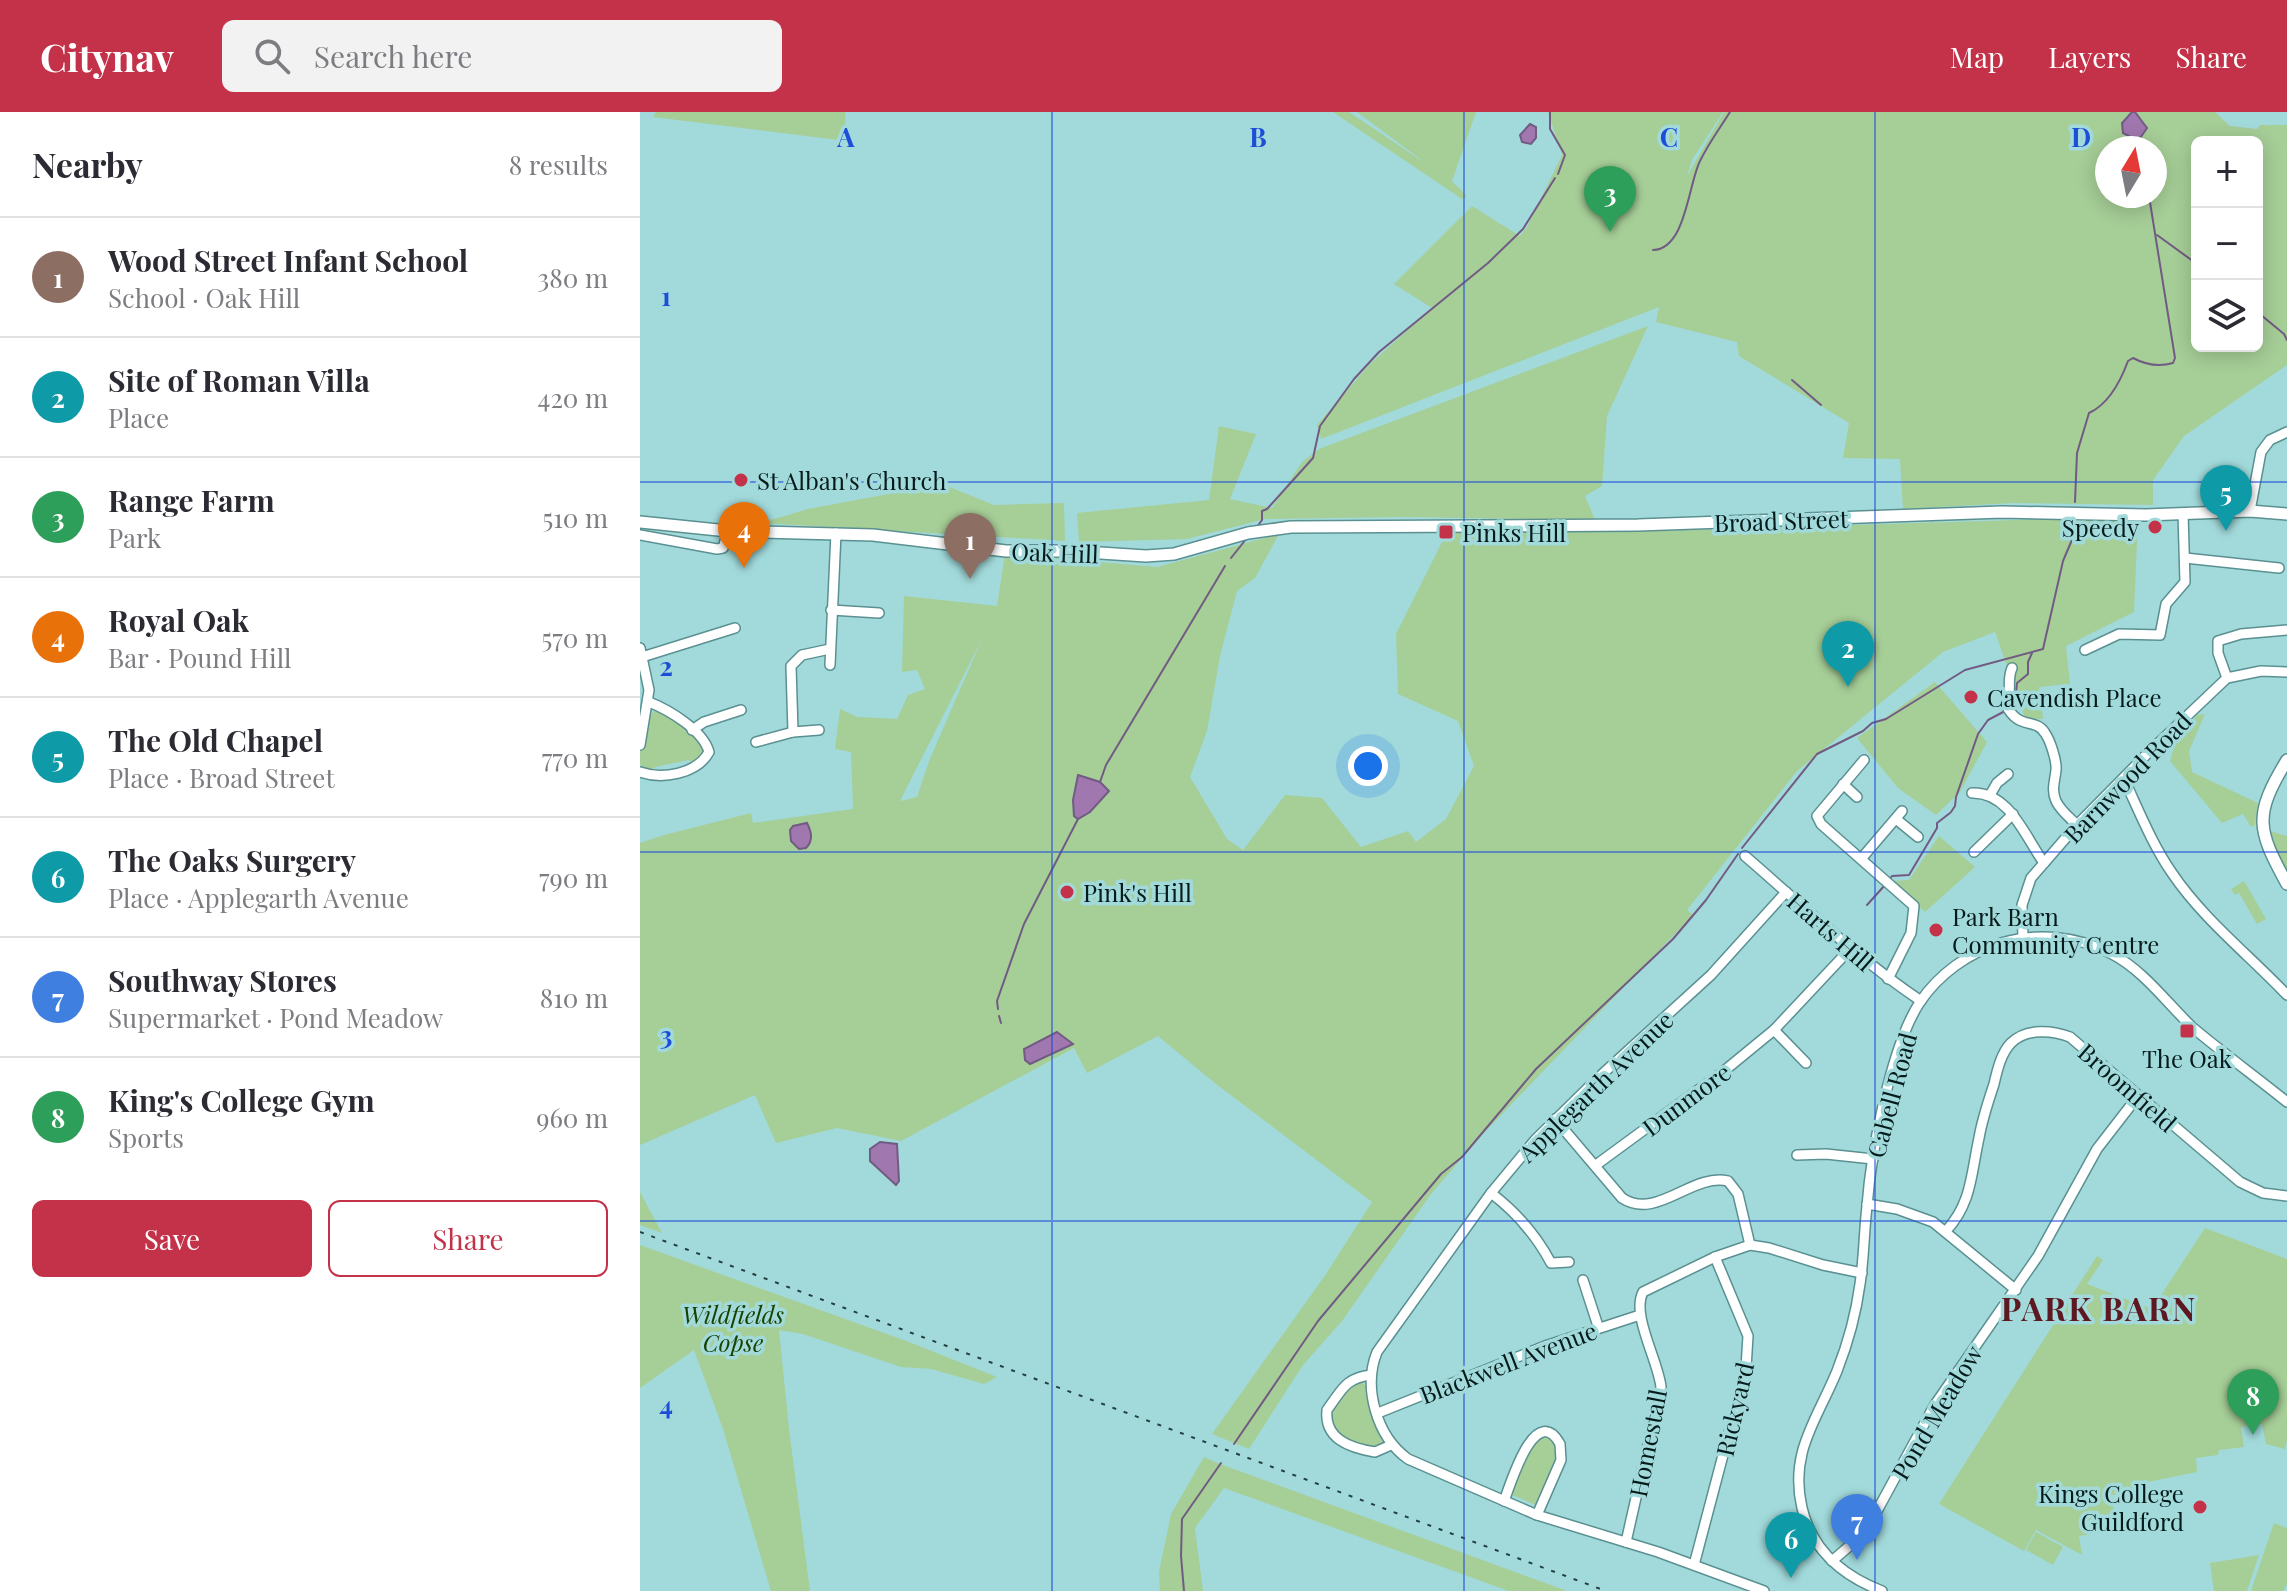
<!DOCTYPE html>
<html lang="en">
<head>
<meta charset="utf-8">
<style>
  :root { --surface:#fff; --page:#f2f2f3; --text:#2b2b33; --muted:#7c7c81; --line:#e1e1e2; --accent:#c33248 }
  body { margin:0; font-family:"Playfair Display",serif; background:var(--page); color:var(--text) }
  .controls { position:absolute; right:24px; top:24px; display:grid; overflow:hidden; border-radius:12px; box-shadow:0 4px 20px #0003 }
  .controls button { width:72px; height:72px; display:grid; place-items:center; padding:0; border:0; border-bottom:2px solid var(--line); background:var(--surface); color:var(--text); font:40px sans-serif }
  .compass { position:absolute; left:1455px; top:24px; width:72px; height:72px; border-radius:50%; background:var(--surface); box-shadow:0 4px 20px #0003; rotate:10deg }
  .you { position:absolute; left:728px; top:654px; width:28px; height:28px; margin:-20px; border:6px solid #fff; border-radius:50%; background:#1a73e8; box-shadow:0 0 0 12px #1a73e833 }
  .badge { display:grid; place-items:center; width:52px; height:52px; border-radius:50%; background:var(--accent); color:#fff; font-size:26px; font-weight:700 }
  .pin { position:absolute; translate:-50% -66px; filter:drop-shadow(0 2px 4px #0008) }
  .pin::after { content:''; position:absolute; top:42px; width:28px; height:24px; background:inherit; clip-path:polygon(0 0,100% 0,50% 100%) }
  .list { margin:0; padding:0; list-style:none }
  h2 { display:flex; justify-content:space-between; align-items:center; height:104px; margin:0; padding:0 32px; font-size:34px }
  h2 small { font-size:26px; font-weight:400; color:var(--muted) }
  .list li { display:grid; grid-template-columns:52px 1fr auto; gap:24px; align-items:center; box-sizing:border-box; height:120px; padding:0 32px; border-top:2px solid var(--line) }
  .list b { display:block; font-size:30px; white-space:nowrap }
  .list p { margin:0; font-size:26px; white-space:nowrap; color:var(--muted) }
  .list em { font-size:26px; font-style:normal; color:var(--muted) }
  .actions { display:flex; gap:16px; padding:24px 32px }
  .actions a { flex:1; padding:18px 0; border:2px solid var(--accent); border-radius:12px; text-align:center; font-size:28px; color:var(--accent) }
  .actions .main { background:var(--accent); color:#fff }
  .icon { flex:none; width:44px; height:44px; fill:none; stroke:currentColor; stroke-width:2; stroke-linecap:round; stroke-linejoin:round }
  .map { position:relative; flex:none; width:1647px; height:1479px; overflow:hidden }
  header { display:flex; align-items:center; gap:48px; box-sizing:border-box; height:112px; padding:0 40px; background:var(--accent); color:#fff }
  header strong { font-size:38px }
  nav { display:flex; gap:44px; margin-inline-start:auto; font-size:28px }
  .search { width:560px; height:72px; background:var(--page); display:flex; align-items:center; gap:20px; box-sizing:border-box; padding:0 28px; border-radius:12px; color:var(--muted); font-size:30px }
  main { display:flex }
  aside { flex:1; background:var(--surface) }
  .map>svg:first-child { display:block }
  .green { fill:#a6ce97; fill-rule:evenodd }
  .water { fill:#a177af; stroke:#725b83; stroke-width:2 }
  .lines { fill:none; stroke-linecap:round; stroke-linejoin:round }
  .stream { stroke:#725b83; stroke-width:2 }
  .minor-casing { stroke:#5a9091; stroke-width:12 }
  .tertiary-casing { stroke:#5a9091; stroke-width:14 }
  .minor { stroke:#fff; stroke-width:9 }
  .tertiary { stroke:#fff; stroke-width:11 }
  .rail { stroke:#234041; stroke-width:2; stroke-dasharray:4 8; stroke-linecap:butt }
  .grid { fill:none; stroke:#1d4ed8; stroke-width:2; stroke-opacity:0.55 }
  .poi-dot { fill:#c33248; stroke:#a2dadb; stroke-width:3 }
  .labels { text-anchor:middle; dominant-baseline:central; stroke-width:7; stroke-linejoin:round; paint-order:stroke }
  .poi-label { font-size:24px; fill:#041a1b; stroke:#a2dadb; text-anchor:start }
  .street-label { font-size:24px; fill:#041a1b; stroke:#a2dadb }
  .park-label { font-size:24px; font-style:italic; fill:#194201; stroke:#a2dadb }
  .district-label { font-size:32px; font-weight:bold; letter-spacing:2px; fill:#5d1821; stroke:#a2dadb }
  .grid-label { font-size:26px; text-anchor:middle; font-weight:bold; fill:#1d4ed8; stroke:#a2dadb; stroke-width:7; stroke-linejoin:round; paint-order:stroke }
</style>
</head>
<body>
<header>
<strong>Citynav</strong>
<div class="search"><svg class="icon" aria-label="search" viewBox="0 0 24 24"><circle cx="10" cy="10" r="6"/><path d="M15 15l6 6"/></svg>Search here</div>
<nav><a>Map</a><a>Layers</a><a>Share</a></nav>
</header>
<main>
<aside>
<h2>Nearby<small>8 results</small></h2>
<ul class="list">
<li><span class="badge" style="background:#8d6e63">1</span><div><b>Wood Street Infant School</b><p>School · Oak Hill</p></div><em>380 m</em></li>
<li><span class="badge" style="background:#0f9aa8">2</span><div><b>Site of Roman Villa</b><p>Place</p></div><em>420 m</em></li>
<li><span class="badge" style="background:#2e9e5b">3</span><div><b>Range Farm</b><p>Park</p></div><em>510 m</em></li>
<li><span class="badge" style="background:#e8710a">4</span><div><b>Royal Oak</b><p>Bar · Pound Hill</p></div><em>570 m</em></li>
<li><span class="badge" style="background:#0f9aa8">5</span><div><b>The Old Chapel</b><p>Place · Broad Street</p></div><em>770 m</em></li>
<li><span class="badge" style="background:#0f9aa8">6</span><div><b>The Oaks Surgery</b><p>Place · Applegarth Avenue</p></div><em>790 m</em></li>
<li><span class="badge" style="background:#3f7fe0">7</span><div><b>Southway Stores</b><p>Supermarket · Pond Meadow</p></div><em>810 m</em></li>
<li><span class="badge" style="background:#2e9e5b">8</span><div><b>King's College Gym</b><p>Sports</p></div><em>960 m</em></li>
</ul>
<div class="actions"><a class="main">Save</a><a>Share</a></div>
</aside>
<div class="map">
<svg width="1647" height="1479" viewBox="0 0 1647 1479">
  <rect width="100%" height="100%" fill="#a2dadb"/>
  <g class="green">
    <polygon points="16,0 205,0 206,29 13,5"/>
    <polygon points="693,0 709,0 788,53 717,0 836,0 812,69 827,84 822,87"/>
    <path d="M908 0H1083L1052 48 1047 64 1084 0H1575L1590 14 1617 17 1620 13H1647V253L1544 324 1513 368V393L1372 391 1263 397 1260 347 1203 346 1209 311 1099 244 1097 230 1016 210 1019 195 681 327 677 313 730 252 792 196 754 172 832 94 880 124 887 115 922 43ZM1557 30H1617V234H1557ZM1467 36H1515V84H1467Z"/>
    <polygon points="1008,214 967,304 962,374 945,384 955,408 764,405 625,407 547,427 439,430 437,401 569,388 579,314 616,322 590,387 632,396 662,350 679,337"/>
    <polygon points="302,372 354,393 424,391 425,429 121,411 168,397"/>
    <path d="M1440 406 1498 407 1494 500 1426 534 1430 572 1399 575 1403 607 1385 606 1355 520 1303 540 1157 659 1047 798 1053 803 841 1024 791 1082 702 1209 663 1253 609 1337 572 1322 686 1162 732 1090 576 972 518 924 447 961 434 936 261 1029 197 1016 136 1031 115 983 0 1033V731L24 723 111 701 113 711 213 697 211 640 195 637 200 597 217 605 257 607 268 583 285 577 277 558 262 560 264 484 357 494 365 442 517 455 639 422 615 466 597 479 580 544 567 619 550 665 587 727 603 738 645 683 682 686 721 735 768 719 776 730 806 707 834 654 818 609 758 582 756 522 808 418 1017 419ZM342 527 289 649 277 685 260 689Z"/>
    <polygon points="1295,570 1347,630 1320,680 1296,703 1258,676 1217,626"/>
    <path d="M16 598 26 602 60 629 63 635 62 644 52 651 49 648 15 655 13 659 4 657 0 652C0 637 2 606 16 598Z"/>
    <polygon points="1565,602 1549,639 1552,660 1618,691 1615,713 1611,715 1603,702 1582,711 1530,649 1536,629 1557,603"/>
    <polygon points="1626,718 1647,724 1647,759"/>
    <polygon points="1299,724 1335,755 1285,800 1252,769 1269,768"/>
    <polygon points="1604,769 1626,807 1617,812 1599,781 1595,783 1591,777"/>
    <polygon points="0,1080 22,1121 0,1113"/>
    <polygon points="1565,1116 1647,1147 1647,1329 1645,1337 1626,1332 1622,1312 1601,1315 1604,1335 1579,1338 1578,1343 1556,1346 1557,1360 1508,1370 1510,1390 1496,1393 1493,1379 1472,1383 1477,1418 1439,1424 1442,1443 1396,1418 1384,1439 1299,1392 1457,1144 1463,1148 1447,1172 1512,1197"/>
    <polygon points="0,1133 269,1230 357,1265 344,1272 291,1257 261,1255 163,1222 139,1218 149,1317 170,1479 131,1479 83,1317 54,1238 0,1276"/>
    <polygon points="722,1269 726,1275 743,1328 741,1335 732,1336 698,1324 689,1304 711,1272"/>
    <polygon points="899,1326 911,1326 918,1333 919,1345 898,1394 870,1382 891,1334"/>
    <polygon points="564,1345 575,1350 927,1479 869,1479 584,1376 555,1416 563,1479 520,1479 519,1460 531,1402"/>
    <polygon points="1634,1411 1647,1416 1647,1472 1643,1479 1611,1479"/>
    <polygon points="1396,1420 1423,1435 1413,1453 1386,1438"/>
    <polygon points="1619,1443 1607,1479 1574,1479 1570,1451"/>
  </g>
  <g class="water">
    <polygon points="1492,0 1495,0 1507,16 1498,29 1483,21 1482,11"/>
    <polygon points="890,12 896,15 896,26 891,32 882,30 880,23"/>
    <polygon points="438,663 460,670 469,679 450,700 438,707 434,704 433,688"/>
    <path d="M167 711C171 719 174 728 166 736L159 737 151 729 150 718 153 714Z"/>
    <polygon points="417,920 433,932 390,952 385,948 384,937"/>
    <polygon points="240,1030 257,1032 259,1069 256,1073 230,1049 230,1037"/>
  </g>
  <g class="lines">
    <g class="stream">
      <polyline points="910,0 910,17 925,43 918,62"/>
      <polyline points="1498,29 1500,36"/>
      <polyline points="1517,123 1557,152"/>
      <path d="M1013 138C1046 137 1048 73 1060 49 1068 32 1080 16 1090 0"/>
      <polyline points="1621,203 1644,222 1647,228"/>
      <polyline points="1152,268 1181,293"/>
      <path d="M1435 390 1437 341 1449 301C1469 292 1481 268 1488 249L1493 246C1506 253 1519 255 1533 251L1535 246 1509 84"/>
      <polyline points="617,415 622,408 622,399 627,397 673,346 680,314 714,267 739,240 848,151 883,117 915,66"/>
      <polyline points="591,446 607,426"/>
      <polyline points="1372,595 1375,591 1377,571 1388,562 1388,550 1392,541"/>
      <polyline points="460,670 466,653 585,454"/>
      <polyline points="1311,700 1315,694 1316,685 1338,622 1348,608 1367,598"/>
      <polyline points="1102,736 1177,642 1223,619 1232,611 1246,607 1325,558 1403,537 1423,449 1434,423 1435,405"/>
      <polyline points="1249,768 1252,764 1269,763 1297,716 1297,711 1310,701"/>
      <polyline points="1227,793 1245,773"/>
      <polyline points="358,897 357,889 384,812 438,707"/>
      <polyline points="359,904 361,911"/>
      <polyline points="594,1332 678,1209 801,1062 822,1045 896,957 1033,827 1066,788 1098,742"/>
      <polyline points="544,1479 541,1444 542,1407 581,1351"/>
    </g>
    <defs>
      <g id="minor">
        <polyline points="1610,399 1621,340 1630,328 1647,320"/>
        <polyline points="0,423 77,437 83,436 88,419"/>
        <polyline points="1545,446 1639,456"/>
        <polyline points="191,498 239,501"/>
        <polyline points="0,536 9,578 0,633"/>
        <polyline points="1445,538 1479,522 1520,523 1526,492 1545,470 1543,401"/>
        <polyline points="2,545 95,516"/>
        <polyline points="190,553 196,421"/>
        <path d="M1372 556C1366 570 1373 578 1366 593 1379 619 1395 605 1405 621 1410 628 1417 649 1416 658 1415 669 1411 678 1416 689 1420 698 1430 706 1437 713"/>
        <polyline points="1587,566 1578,541 1578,529 1601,522 1647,518"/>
        <polyline points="52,618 64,610 101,598"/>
        <polyline points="153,620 151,554 162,543 190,537"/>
        <polyline points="116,630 153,620 179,618"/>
        <polyline points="1224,648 1177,704 1181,712 1274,794 1271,821 1248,867"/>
        <path d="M0 660C22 668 57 662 69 640 63 618 29 598 9 590"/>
        <path d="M1484 667C1499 699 1512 732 1532 761 1563 807 1609 843 1647 883"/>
        <polyline points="1203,672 1217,685"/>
        <path d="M1332 681C1370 680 1385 725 1404 751"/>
        <polyline points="1350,683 1357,671 1368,662"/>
        <polyline points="1256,707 1278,725"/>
        <polyline points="1334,740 1373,702"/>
        <path d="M1105 744C1163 794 1217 846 1281 889"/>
        <polyline points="1221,747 1262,699"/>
        <polyline points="1383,826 1382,793 1391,766 1437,713 1510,639 1587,566 1621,559 1647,560"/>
        <polyline points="1134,918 1166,951"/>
        <path d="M915 1007 982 1086C1017 1109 1051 1061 1088 1069L1098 1082 1110 1133"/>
        <polyline points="1157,1043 1186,1042 1233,1047"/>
        <polyline points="956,1053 1084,959 1134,918 1211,836"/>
        <path d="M851 1081C876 1100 896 1123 911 1151L929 1150"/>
        <polyline points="1227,1092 1257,1097 1293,1110 1376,1178"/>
        <path d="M1306 1119C1332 1091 1331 1062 1339 1026 1342 1008 1348 990 1354 972 1357 959 1361 941 1371 931 1386 916 1412 918 1430 925L1600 1070 1623 1081 1647 1084"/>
        <polyline points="943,1168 958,1214"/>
        <path d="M731 1263C705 1266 702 1278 687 1298 684 1327 710 1336 735 1340L751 1333"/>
        <polyline points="738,1301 905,1234 1000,1203"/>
        <path d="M864 1389C870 1374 895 1288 920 1332L921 1348 897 1403"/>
        <path d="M986 1430 1021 1275C1018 1248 991 1203 1003 1180L1075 1145 1110 1133 1129 1136 1183 1153 1222 1161"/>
        <polyline points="1192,1449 1214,1430 1237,1399 1294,1294 1398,1144 1457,1037 1498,984"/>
        <polyline points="1054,1453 1106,1256 1108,1224 1075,1145"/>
        <path d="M1124 1479 1018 1440 897 1403 768 1347C736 1324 723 1275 737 1240L851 1081 895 1028 958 966 1071 863 1146 780"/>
        <path d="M1242 1479C1203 1464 1172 1438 1162 1396 1149 1340 1177 1308 1197 1259 1208 1231 1216 1202 1220 1172 1224 1146 1224 1120 1227 1094 1231 1041 1251 934 1280 890 1299 862 1328 841 1361 831 1398 820 1438 824 1472 842 1503 858 1527 891 1552 915 1583 941 1616 965 1647 990"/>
      </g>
      <g id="tertiary">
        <polyline points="0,410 88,419 233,423 366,439 430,439 506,444 534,442 608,421 651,415 998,413 1362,400 1506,403 1610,399 1647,402"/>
        <path d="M1647 648C1613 704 1617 717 1647 772"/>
      </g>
    </defs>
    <use href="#minor" class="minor-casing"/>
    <use href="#tertiary" class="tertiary-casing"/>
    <use href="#minor" class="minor"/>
    <use href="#tertiary" class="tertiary"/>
    <polyline class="rail" points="0,1120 966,1479"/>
  </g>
  <path class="grid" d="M412 0V1479M824 0V1479M1235 0V1479M0 370H1647M0 740H1647M0 1109H1647"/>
  <g class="poi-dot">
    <circle cx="101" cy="368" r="8"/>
    <circle cx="1515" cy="415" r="8"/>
    <rect x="798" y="412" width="16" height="16" rx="4"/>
    <circle cx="1331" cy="585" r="8"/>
    <circle cx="427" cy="780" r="8"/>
    <circle cx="1296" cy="818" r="8"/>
    <rect x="1539" y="911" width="16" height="16" rx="4"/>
    <circle cx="1560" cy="1395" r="8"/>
  </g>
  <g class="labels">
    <g class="poi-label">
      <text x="117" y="368">St Alban's Church</text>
      <text x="1499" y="415" text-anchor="end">Speedy</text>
      <text x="822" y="420">Pinks Hill</text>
      <text x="1347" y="585">Cavendish Place</text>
      <text x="443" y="780">Pink's Hill</text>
      <text x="1312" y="804">Park Barn<tspan x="1312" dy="28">Community Centre</tspan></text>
      <text x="1547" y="946" text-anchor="middle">The Oak</text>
      <text x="1544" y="1381" text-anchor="end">Kings College<tspan x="1544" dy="28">Guildford</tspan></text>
    </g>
    <g class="street-label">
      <text transform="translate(1141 408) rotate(-2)">Broad Street</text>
      <text transform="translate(415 440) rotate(2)">Oak Hill</text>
      <text transform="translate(1487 665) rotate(-46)">Barnwood Road</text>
      <text transform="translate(1191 819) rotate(41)">Harts Hill</text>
      <text transform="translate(955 974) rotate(-44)">Applegarth Avenue</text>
      <text transform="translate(1488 975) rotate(41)">Broomfield</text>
      <text transform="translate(1251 983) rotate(-75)">Cabell Road</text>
      <text transform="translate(1046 987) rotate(-37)">Dunmore</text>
      <text transform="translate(868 1250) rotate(-21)">Blackwell Avenue</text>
      <text transform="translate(1094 1297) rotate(-77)">Rickyard</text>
      <text transform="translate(1296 1300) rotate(-59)">Pond Meadow</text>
      <text transform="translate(1007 1331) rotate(-79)">Homestall</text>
    </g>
    <g class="park-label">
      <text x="93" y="1202">Wildfields<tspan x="93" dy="28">Copse</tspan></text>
    </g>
    <g class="district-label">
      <text x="1459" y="1195">PARK BARN</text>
    </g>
  </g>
  <g class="grid-label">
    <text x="206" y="35">A</text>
    <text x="618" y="35">B</text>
    <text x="1029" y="35">C</text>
    <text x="1441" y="35">D</text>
    <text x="26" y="194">1</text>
    <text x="26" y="564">2</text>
    <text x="26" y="933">3</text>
    <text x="26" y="1303">4</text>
  </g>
</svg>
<div class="controls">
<button>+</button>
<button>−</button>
<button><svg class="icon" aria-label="layers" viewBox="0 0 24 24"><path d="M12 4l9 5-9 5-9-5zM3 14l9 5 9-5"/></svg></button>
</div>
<svg class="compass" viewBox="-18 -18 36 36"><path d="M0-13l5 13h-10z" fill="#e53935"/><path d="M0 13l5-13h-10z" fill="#7c7c81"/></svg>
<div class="you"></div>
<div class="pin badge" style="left:330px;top:467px;background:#8d6e63">1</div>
<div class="pin badge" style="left:1208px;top:575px;background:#0f9aa8">2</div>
<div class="pin badge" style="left:970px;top:120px;background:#2e9e5b">3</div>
<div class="pin badge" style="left:104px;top:456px;background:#e8710a">4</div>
<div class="pin badge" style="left:1586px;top:419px;background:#0f9aa8">5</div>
<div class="pin badge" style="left:1151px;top:1466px;background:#0f9aa8">6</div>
<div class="pin badge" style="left:1217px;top:1448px;background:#3f7fe0">7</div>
<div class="pin badge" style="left:1613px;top:1323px;background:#2e9e5b">8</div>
</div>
</main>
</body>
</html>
